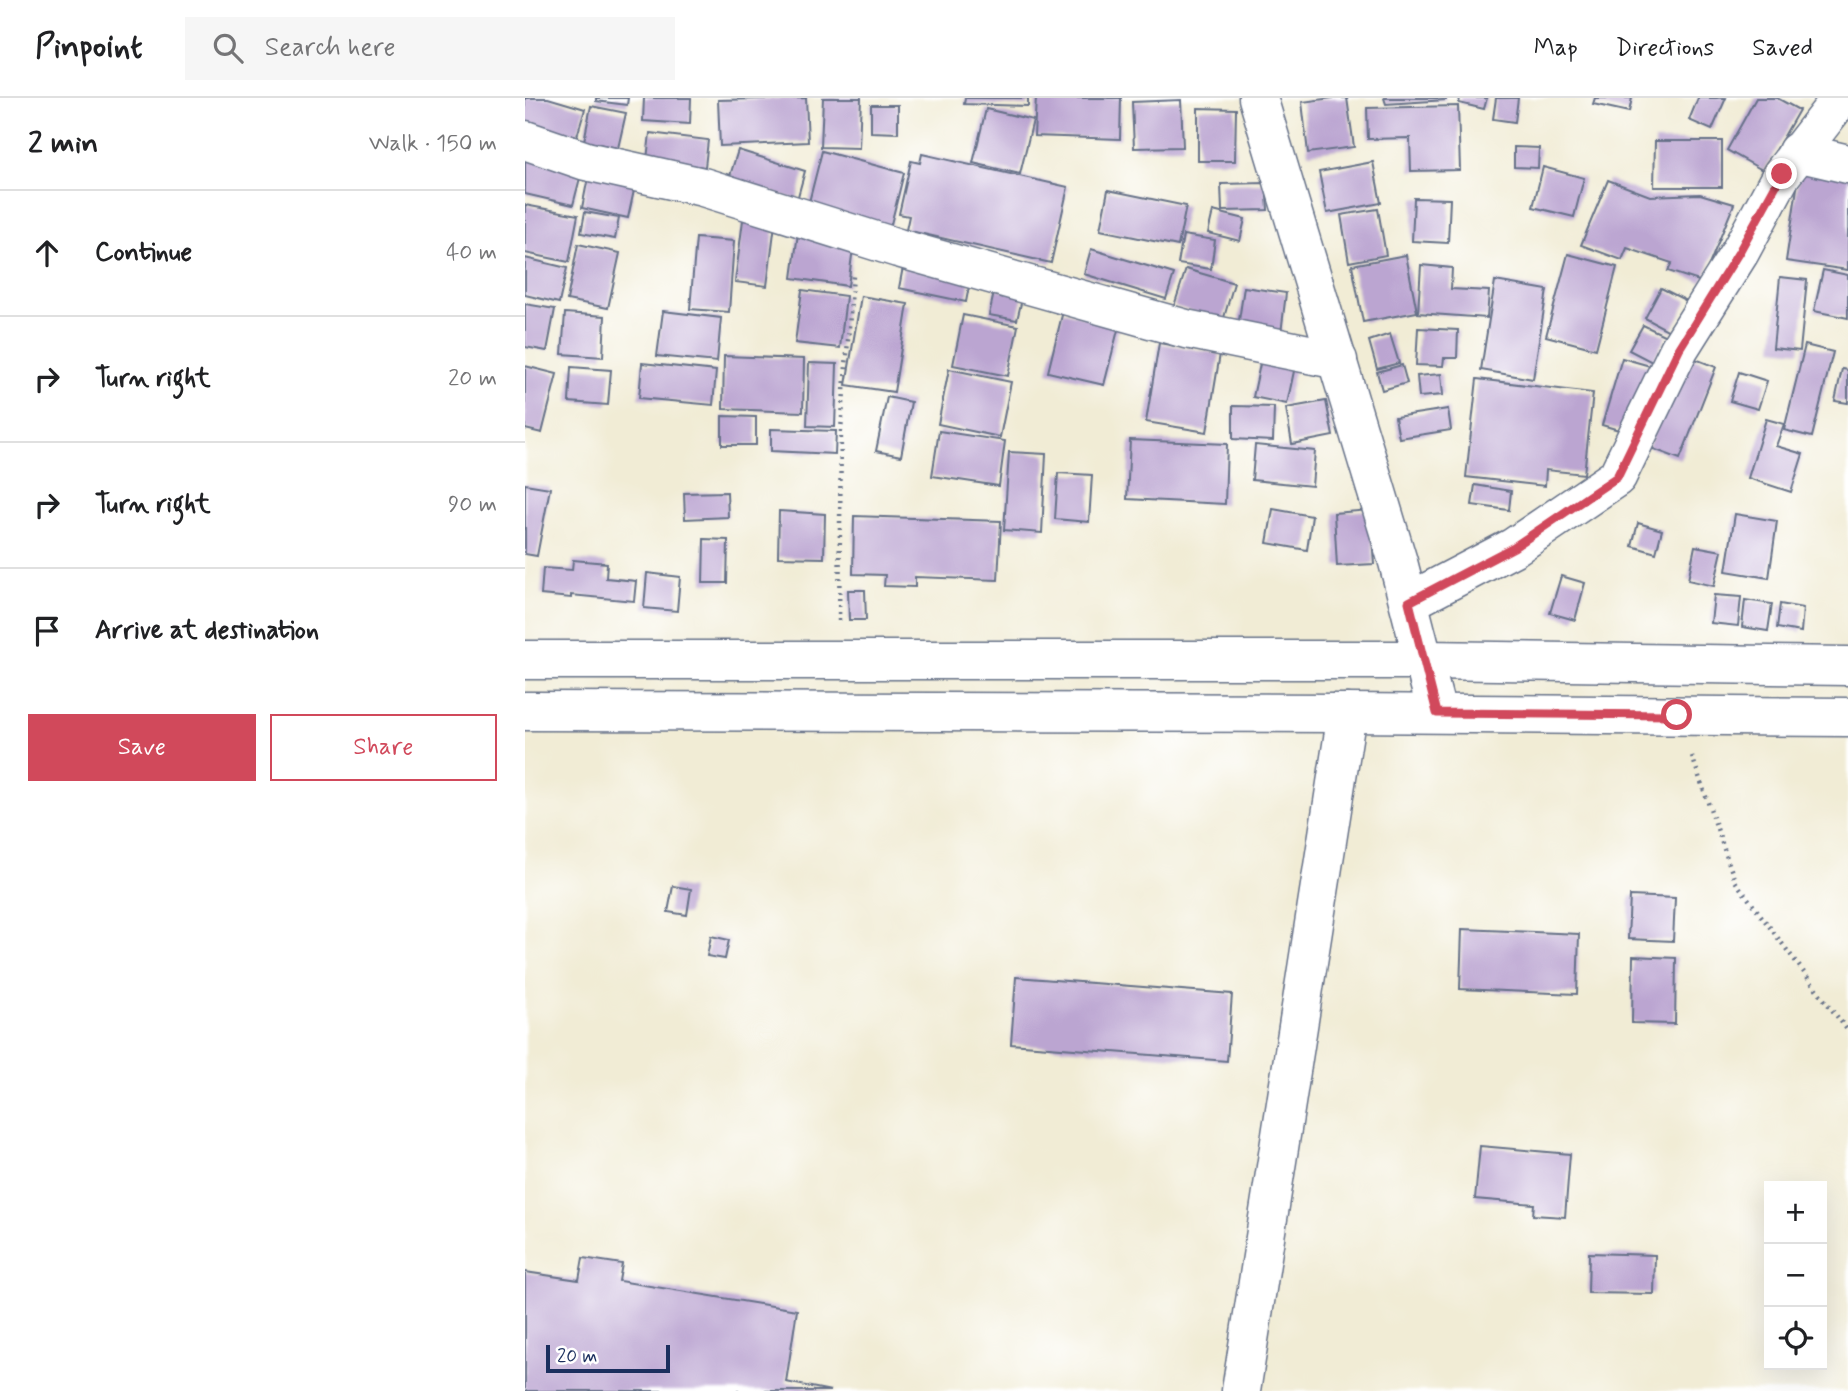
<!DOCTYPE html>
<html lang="en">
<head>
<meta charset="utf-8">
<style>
  :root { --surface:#fff; --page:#f6f6f6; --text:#202124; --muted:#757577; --line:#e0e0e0; --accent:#d1495b }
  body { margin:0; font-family:Mynerve,sans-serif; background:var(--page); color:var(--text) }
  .controls { position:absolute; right:21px; bottom:21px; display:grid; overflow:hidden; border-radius:0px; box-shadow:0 7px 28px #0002 }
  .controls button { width:63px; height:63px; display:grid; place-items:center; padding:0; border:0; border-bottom:2px solid var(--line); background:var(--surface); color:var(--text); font:35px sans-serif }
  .scale { position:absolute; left:21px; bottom:18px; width:124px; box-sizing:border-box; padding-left:7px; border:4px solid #1b2f5e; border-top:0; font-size:19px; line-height:24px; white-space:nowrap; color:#1b2f5e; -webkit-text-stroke:5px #fff; paint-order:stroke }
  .stop { position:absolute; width:21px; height:21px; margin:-16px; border:5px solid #d1495b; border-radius:50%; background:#fff }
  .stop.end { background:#d1495b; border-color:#fff; box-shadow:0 2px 7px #0008 }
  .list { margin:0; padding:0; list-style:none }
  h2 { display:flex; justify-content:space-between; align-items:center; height:91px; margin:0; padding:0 28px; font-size:30px }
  h2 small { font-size:23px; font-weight:400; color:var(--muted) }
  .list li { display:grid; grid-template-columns:46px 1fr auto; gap:21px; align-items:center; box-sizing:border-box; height:126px; padding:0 28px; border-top:2px solid var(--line) }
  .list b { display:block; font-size:26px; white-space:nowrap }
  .list em { font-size:23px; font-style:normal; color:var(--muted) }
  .actions { display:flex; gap:14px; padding:21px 28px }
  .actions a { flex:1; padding:16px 0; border:2px solid var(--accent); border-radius:0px; text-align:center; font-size:24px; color:var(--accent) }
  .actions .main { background:var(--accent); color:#fff }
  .icon { flex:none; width:38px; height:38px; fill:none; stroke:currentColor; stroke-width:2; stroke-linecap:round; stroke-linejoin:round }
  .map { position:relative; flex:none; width:1323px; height:1293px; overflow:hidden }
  header { display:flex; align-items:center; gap:42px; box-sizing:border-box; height:98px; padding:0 35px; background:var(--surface); border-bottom:2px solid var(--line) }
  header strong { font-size:33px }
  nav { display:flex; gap:38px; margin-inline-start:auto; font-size:24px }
  .search { width:490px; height:63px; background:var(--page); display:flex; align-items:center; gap:18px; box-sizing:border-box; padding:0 24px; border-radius:0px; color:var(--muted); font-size:26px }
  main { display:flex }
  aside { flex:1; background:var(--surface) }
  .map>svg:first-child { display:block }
  .building { fill:#bba5d1 }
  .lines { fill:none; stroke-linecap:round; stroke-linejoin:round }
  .street-casing { stroke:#667188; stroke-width:41 }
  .primary-casing { stroke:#667188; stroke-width:41 }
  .path { stroke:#667188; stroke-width:4.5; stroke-dasharray:2 5; stroke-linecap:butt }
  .street { stroke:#fff; stroke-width:38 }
  .primary { stroke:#fff; stroke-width:38 }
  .route { stroke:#d1495b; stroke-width:9 }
</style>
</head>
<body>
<header>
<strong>Pinpoint</strong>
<div class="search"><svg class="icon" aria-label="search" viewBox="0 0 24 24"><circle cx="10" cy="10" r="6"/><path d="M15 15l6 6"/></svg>Search here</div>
<nav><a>Map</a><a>Directions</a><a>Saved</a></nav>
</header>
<main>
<aside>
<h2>2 min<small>Walk · 150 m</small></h2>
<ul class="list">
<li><svg class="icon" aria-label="ahead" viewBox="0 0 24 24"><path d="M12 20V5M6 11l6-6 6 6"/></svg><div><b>Continue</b></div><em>40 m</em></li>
<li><svg class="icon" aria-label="right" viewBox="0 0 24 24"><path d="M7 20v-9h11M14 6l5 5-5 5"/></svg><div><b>Turn right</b></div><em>20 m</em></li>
<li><svg class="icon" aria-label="right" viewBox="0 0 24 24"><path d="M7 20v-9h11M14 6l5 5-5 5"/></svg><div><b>Turn right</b></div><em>90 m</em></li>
<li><svg class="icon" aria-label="arrive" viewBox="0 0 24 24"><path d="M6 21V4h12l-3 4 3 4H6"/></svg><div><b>Arrive at destination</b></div></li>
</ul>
<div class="actions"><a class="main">Save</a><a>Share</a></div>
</aside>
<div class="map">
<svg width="1323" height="1293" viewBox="0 0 1323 1293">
  <rect width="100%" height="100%" fill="#fff"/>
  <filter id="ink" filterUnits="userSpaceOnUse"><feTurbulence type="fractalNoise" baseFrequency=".0143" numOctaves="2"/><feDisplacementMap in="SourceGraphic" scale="14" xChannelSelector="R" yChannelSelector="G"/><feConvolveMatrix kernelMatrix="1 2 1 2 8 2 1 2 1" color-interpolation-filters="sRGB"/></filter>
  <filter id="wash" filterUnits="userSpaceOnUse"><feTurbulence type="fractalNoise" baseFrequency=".00686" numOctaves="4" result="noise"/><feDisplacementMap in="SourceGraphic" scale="28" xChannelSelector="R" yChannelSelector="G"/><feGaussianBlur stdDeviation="1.57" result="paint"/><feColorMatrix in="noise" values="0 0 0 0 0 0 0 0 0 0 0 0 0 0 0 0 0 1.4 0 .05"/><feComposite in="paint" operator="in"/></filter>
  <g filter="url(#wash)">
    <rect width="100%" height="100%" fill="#f1ecd5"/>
    <g id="blocks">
      <g class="building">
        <polygon points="0,0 23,0 60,11 50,45 0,30"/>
        <polygon points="71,0 103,0 102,7 71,3"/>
        <polygon points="119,0 166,0 165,26 118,23"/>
        <polygon points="281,0 283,44 195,48 193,2"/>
        <polygon points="298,0 336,0 334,50 296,49"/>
        <polygon points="440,0 503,0 503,8 439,6"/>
        <polygon points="511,0 596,0 595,41 509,38"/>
        <polygon points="807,0 822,0 829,49 783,55 777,4"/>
        <polygon points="859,0 921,0 921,2 861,6"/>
        <polygon points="935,0 962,0 959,11 934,5"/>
        <polygon points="971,0 993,0 990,24 968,21"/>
        <polygon points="1070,0 1107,0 1104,14 1068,6"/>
        <polygon points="1173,0 1201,0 1187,32 1164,22"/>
        <polygon points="1231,0 1252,0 1274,12 1239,73 1202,52"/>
        <polygon points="656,2 658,49 609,50 607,4"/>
        <polygon points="346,7 373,7 373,35 346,34"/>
        <polygon points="66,8 101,15 93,50 59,43"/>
        <polygon points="933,8 935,72 886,73 885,40 843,41 842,10"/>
        <polygon points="673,10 711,11 710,63 673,63"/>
        <polygon points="461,11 508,22 495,76 448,65"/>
        <polygon points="125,35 183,42 180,69 122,62"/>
        <polygon points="1130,43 1197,43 1197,89 1129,89"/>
        <polygon points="989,49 1014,50 1013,70 989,69"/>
        <polygon points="213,52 280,73 272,102 204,81"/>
        <polygon points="297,53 379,75 365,130 283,108"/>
        <polygon points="397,56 543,89 526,165 381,132 384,118 374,116 386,63 395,65"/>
        <polygon points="0,59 57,72 48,107 0,96"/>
        <polygon points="848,64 856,105 802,115 794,74"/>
        <polygon points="1018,69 1059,80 1049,119 1008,109"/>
        <polygon points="1275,70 1323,78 1323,172 1261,163"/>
        <polygon points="64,74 111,83 103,120 57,110"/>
        <polygon points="1083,82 1125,98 1175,96 1209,106 1177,184 1143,173 1147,165 1102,150 1097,162 1056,147"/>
        <polygon points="741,85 743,112 697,113 696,86"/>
        <polygon points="583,92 661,108 653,148 575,132"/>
        <polygon points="889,100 925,101 923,145 887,143"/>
        <polygon points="0,107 53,117 44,164 0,155"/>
        <polygon points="853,111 861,157 824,164 816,117"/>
        <polygon points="688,113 720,121 715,143 683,135"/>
        <polygon points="60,114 94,120 90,141 56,135"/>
        <polygon points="218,122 250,126 242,188 210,184"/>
        <polygon points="273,135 329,142 323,188 267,180"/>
        <polygon points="658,137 690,142 686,171 653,166"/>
        <polygon points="171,140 209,143 204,214 165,211"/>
        <polygon points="53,146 95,155 83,210 42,202"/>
        <polygon points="566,151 649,176 641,201 559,176"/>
        <polygon points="1043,156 1092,169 1071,251 1021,238"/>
        <polygon points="881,157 892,214 838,224 827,167"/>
        <polygon points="0,160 42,170 34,205 0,197"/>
        <polygon points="896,167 927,170 926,191 964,193 962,220 893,215"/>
        <polygon points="378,169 445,183 441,204 374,190"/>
        <polygon points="661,171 709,185 698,223 649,208"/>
        <polygon points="1298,172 1323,177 1323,220 1289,213"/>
        <polygon points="1255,179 1282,182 1275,253 1248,250"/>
        <polygon points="970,183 1022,192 1008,281 956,272"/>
        <polygon points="719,189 761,195 756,235 713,229"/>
        <polygon points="470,190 498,197 492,222 464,217"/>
        <polygon points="1136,190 1162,203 1146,234 1120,220"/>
        <polygon points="277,192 321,198 315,250 270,245"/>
        <polygon points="336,198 383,206 369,294 321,287"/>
        <polygon points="0,206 30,211 22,253 0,249"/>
        <polygon points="138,213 196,220 192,264 132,258"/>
        <polygon points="538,213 594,228 579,287 523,274"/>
        <polygon points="40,215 80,218 78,259 37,256"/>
        <polygon points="438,217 493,228 483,278 428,267"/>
        <polygon points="1118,227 1141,238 1127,264 1104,252"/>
        <polygon points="893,230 933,232 932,260 919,260 918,268 891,267"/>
        <polygon points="865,236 874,265 852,271 844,243"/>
        <polygon points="634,245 695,256 682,334 621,324"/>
        <polygon points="1280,247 1308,254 1287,339 1259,332"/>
        <polygon points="738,252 772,259 762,306 728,299"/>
        <polygon points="1160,257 1191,269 1155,361 1123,349"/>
        <polygon points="199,258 279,261 278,314 198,311"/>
        <polygon points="1097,260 1125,268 1104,335 1077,327"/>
        <polygon points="117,265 191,273 188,307 114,300"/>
        <polygon points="284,265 312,266 310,329 282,328"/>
        <polygon points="877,267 882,285 857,292 852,274"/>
        <polygon points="0,268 32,276 17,335 0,331"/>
        <polygon points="46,269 86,272 83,307 44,304"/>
        <polygon points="424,271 486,284 475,339 413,326"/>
        <polygon points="1317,271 1323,272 1323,305 1310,303"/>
        <polygon points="1214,274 1242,283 1233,311 1205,303"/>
        <polygon points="916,276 918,297 894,299 892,278"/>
        <polygon points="952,281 1068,295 1059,376 1021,372 1020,388 941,379"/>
        <polygon points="362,299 386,304 376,358 351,353"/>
        <polygon points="801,303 808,338 767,346 761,310"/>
        <polygon points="708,308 749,309 748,343 708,341"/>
        <polygon points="923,311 926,332 874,340 870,319"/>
        <polygon points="197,318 231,319 231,347 197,347"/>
        <polygon points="1241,321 1259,326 1251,348 1278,356 1266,394 1223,380"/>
        <polygon points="246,331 311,333 310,356 246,353"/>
        <polygon points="414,333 480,343 474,388 407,378"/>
        <polygon points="605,342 702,346 700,406 602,401"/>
        <polygon points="730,347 790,353 787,388 727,382"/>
        <polygon points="484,354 521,356 517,435 479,432"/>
        <polygon points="533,375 567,377 564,424 530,421"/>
        <polygon points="0,386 25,390 12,458 0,456"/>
        <polygon points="950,387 986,393 984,412 947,407"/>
        <polygon points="202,394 203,419 160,421 159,395"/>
        <polygon points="748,411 787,418 782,452 742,445"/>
        <polygon points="845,412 849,466 812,468 809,415"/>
        <polygon points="254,413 300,416 299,460 253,459"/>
        <polygon points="1210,416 1252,423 1244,480 1201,473"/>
        <polygon points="329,418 476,423 473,482 390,479 390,489 359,488 360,477 328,476"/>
        <polygon points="1113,425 1137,432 1131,455 1107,448"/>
        <polygon points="179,441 203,442 202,485 178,485"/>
        <polygon points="1170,448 1197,453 1189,488 1163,482"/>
        <polygon points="48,462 82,465 81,480 111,483 109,503 46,497 46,500 16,497 18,470 47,472"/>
        <polygon points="122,475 155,479 152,513 119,510"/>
        <polygon points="1036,478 1060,485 1050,522 1025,515"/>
        <polygon points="323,492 340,492 341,522 324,522"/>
        <polygon points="1189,497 1216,499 1213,528 1186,525"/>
        <polygon points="1220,502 1247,506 1243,533 1217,529"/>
        <polygon points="1255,506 1278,510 1276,534 1252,530"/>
        <polygon points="148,788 166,791 162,817 143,814"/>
        <polygon points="1105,798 1150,800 1148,843 1103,841"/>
        <polygon points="937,831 1054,836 1052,896 935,891"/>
        <polygon points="186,838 204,842 200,861 182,858"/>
        <polygon points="1108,858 1151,860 1150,926 1107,925"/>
        <polygon points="491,879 707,896 702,963 486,946"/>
        <polygon points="955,1048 1045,1056 1040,1119 1008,1117 1009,1106 950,1101"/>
        <polygon points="1064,1155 1130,1157 1129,1196 1063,1195"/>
        <polygon points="58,1160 97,1166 94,1183 272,1212 261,1284 306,1293 0,1293 0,1174 54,1182"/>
      </g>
    </g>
  </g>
  <g filter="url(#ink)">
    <use href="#blocks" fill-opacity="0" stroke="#667188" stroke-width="2"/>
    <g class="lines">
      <defs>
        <g id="street">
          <polyline points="733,0 873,464 912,615"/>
          <polyline points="0,42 61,63 178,89 373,150 661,231 813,262"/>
          <polyline points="1272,54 1323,66"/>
          <polyline points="884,504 989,449 1092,379 1154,251 1215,154 1257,76 1316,0"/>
          <polyline points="716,1293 822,615"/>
        </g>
        <g id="primary">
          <polyline points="0,562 899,562 1323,568"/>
          <polyline points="0,613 822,615 1323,619"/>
        </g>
      </defs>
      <use href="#street" class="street-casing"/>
      <use href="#primary" class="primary-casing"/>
      <g class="path">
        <polyline points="314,523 316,332 328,178"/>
        <polyline points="1167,658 1210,783 1323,933"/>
      </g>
      <use href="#street" class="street"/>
      <use href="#primary" class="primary"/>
    </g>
  </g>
  <g class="lines" filter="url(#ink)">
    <polyline class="route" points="1152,617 912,615 884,504 989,449 1092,379 1154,251 1214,154 1257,76"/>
  </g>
</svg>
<div class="controls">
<button>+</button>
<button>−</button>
<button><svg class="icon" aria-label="locate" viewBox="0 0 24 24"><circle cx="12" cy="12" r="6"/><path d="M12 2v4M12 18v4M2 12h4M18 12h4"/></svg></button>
</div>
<div class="scale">20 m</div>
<div class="stop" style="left:1152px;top:617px"></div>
<div class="stop end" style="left:1257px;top:76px"></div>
</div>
</main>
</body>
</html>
